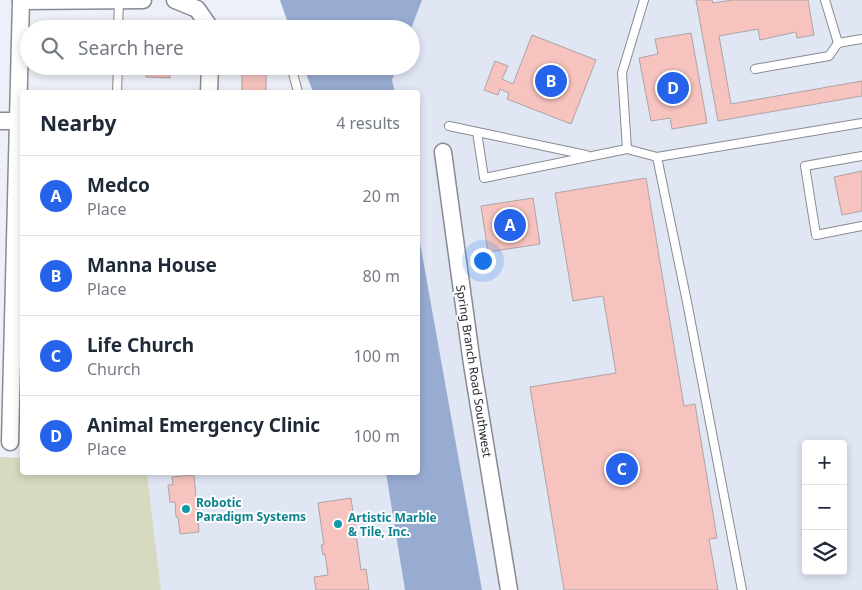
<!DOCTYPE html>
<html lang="en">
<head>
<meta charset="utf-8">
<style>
  :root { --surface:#fff; --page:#f6f6f7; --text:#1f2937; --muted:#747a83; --line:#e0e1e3; --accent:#2563eb }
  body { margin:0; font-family:"Noto Sans",sans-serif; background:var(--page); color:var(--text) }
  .controls { position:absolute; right:15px; bottom:15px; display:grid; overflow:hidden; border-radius:5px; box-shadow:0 2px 8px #0003 }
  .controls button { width:45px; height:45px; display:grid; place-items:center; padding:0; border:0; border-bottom:1px solid var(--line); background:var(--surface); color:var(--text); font:25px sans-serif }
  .you { position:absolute; left:482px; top:260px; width:18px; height:18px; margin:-12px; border:4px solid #fff; border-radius:50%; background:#1a73e8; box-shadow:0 0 0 8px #1a73e833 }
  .badge { display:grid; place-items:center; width:32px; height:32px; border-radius:50%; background:var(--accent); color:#fff; font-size:16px; font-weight:700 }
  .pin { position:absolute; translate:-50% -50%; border:2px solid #fff; box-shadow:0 1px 5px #0006 }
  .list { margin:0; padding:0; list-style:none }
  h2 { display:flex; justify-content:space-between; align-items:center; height:65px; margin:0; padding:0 20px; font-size:21px }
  h2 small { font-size:16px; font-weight:400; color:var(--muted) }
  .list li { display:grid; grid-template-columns:32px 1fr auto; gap:15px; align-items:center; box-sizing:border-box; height:80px; padding:0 20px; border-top:1px solid var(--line) }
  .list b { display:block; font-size:19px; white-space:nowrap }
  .list p { margin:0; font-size:16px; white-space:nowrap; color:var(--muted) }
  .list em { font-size:16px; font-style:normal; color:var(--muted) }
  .icon { flex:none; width:28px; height:28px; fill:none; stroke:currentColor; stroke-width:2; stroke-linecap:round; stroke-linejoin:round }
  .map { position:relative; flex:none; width:862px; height:590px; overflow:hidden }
  .search { position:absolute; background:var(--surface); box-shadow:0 2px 8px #0003; left:20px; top:20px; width:400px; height:55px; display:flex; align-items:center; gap:12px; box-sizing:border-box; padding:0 18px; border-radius:28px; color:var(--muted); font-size:19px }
  .panel { position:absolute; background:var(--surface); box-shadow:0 2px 8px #0003; left:20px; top:90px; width:400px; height:385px; border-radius:5px }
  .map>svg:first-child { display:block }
  .built { fill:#e1e6f5; fill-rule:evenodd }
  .green { fill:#d6dbbf }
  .water { fill:#98acd2 }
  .building { fill:#f6c3be; stroke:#ada4a3 }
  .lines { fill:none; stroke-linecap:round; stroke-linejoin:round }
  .lane-casing { stroke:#888b91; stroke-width:10 }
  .street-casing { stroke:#888b91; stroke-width:19 }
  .lane { stroke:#fff; stroke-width:8 }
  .street { stroke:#fff; stroke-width:16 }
  .culture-dot { fill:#0f9aa8; stroke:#fdfdff; stroke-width:2 }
  .labels { text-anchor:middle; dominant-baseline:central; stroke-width:4; stroke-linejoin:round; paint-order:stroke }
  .street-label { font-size:12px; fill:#292a2d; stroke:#fdfdff }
  .culture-label { font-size:12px; font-weight:bold; fill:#0d838f; stroke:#fdfdff; text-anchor:start }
</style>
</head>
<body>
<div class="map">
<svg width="862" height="590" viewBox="0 0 862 590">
  <rect width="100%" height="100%" fill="#edf0f8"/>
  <g class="built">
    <path d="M422 0H862V590H482L418 231V92H395L392 80 397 66H411V29ZM806 444H843V571H806Z"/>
    <polygon points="147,473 386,473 405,590 161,590"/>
  </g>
  <polygon class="green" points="0,457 22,458 22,472 147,473 161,590 0,590"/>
  <g class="water">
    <polygon points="280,0 422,0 411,29 290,29"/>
    <polygon points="303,66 397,66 392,80 395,92 313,92"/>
    <polygon points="418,231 482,590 405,590 386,473 418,472"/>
  </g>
  <g class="building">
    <polygon points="696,0 712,0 713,3 732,0 808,0 814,35 797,38 796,32 760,40 758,29 719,36 731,104 862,81 862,96 718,121"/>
    <polygon points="691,33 707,123 672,129 670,118 651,121 639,58 658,54 655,39"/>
    <polygon points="532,35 596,60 571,124 507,99 509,93 500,89 498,95 484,90 495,61 508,66 502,79 513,84"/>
    <polygon points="146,66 170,66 170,78 146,77"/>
    <rect x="242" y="66" width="24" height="26"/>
    <polygon points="862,171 862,211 842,215 834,177"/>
    <polygon points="646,178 684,406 695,404 717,538 709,539 718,590 564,590 530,387 616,373 603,296 573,301 555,193"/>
    <polygon points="533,198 540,244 488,252 481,206"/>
    <polygon points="194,475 199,532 180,534 178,517 176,517 175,502 170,502 168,485 173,485 172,477"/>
    <polygon points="351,498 361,570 366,569 369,590 316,590 314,577 328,575 325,554 323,555 321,545 324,545 318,503"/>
  </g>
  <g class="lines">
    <defs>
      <g id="lane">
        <polyline points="825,0 838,43"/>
        <polyline points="118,29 119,1"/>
        <polyline points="291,66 298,92"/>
        <polyline points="755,69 829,56 838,43 862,39"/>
        <polyline points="117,92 118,66"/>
        <polyline points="449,126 586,155"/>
        <polyline points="477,132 484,178 627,149 657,157"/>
        <polyline points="627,149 622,73 644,0"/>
        <polyline points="862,156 805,166 816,235 862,226"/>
        <polyline points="742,590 687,302 657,157 862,123"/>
      </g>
      <g id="street">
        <polyline points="175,0 197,9 211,29"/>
        <polyline points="21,1 143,0"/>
        <polyline points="209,92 210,66"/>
        <polyline points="0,121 18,121"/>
        <polyline points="443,152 472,364 509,590"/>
        <polyline points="10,442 21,0"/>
      </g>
    </defs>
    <use href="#lane" class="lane-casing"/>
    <use href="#street" class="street-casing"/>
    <use href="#lane" class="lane"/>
    <use href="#street" class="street"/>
  </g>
  <g class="culture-dot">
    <circle cx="186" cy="509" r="5"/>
    <circle cx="338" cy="524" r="5"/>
  </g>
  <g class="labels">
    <g class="street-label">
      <text transform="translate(474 371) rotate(81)">Spring Branch Road Southwest</text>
    </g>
    <g class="culture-label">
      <text x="196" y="502">Robotic<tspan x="196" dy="14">Paradigm Systems</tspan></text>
      <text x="348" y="517">Artistic Marble<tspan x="348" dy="14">&amp; Tile, Inc.</tspan></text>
    </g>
  </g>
</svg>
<div class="controls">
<button>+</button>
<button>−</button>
<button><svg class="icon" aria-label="layers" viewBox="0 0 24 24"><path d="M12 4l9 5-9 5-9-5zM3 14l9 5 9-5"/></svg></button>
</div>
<div class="you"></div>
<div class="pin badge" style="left:510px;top:225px">A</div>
<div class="pin badge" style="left:551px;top:81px">B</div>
<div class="pin badge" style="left:622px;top:469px">C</div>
<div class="pin badge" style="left:673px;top:88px">D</div>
<div class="search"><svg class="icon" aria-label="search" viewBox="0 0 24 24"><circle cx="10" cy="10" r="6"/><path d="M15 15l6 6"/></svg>Search here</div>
<section class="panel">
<h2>Nearby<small>4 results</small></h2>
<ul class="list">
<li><span class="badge">A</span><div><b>Medco</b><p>Place</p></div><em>20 m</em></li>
<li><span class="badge">B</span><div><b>Manna House</b><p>Place</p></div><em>80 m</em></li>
<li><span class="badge">C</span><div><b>Life Church</b><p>Church</p></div><em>100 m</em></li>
<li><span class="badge">D</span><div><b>Animal Emergency Clinic</b><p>Place</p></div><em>100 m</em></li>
</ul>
</section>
</div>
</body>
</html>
